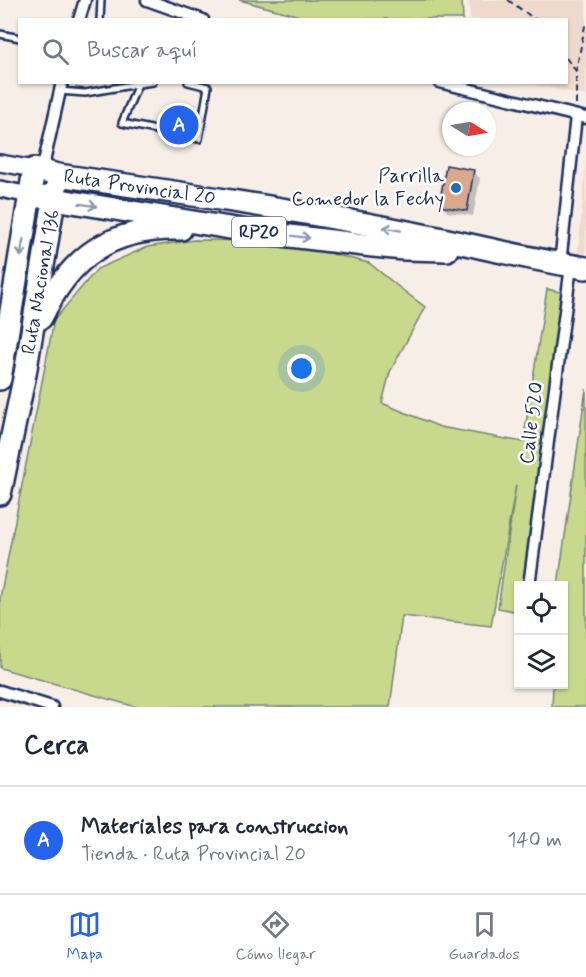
<!DOCTYPE html>
<html lang="es">
<head>
<meta charset="utf-8">
<style>
  :root { --surface:#fff; --page:#f2f2f3; --text:#1f2937; --muted:#747a83; --line:#e0e1e3; --accent:#2563eb }
  body { margin:0; font-family:Mynerve,sans-serif; background:var(--page); color:var(--text) }
  .controls { position:absolute; right:18px; bottom:18px; display:grid; overflow:hidden; border-radius:0px; box-shadow:0 2px 4px #0004 }
  .controls button { width:54px; height:54px; display:grid; place-items:center; padding:0; border:0; border-bottom:2px solid var(--line); background:var(--surface); color:var(--text); font:30px sans-serif }
  .compass { position:absolute; left:442px; top:102px; width:54px; height:54px; border-radius:50%; background:var(--surface); box-shadow:0 2px 4px #0004; rotate:101deg }
  .you { position:absolute; left:302px; top:369px; width:21px; height:21px; margin:-15px; border:4px solid #fff; border-radius:50%; background:#1a73e8; box-shadow:0 0 0 9px #1a73e833 }
  .badge { display:grid; place-items:center; width:39px; height:39px; border-radius:50%; background:var(--accent); color:#fff; font-size:20px; font-weight:700 }
  .pin { position:absolute; translate:-50% -50%; border:3px solid #fff; box-shadow:0 2px 6px #0006 }
  .list { margin:0; padding:0; list-style:none }
  h2 { display:flex; justify-content:space-between; align-items:center; height:78px; margin:0; padding:0 24px; font-size:26px }
  h2 small { font-size:20px; font-weight:400; color:var(--muted) }
  .list li { display:grid; grid-template-columns:39px 1fr auto; gap:18px; align-items:center; box-sizing:border-box; height:108px; padding:0 24px; border-top:2px solid var(--line) }
  .list b { display:block; font-size:22px; white-space:nowrap }
  .list p { margin:0; font-size:20px; white-space:nowrap; color:var(--muted) }
  .list em { font-size:20px; font-style:normal; color:var(--muted) }
  .icon { flex:none; width:33px; height:33px; fill:none; stroke:currentColor; stroke-width:2; stroke-linecap:round; stroke-linejoin:round }
  .map { position:relative; flex:none; width:586px; height:707px; overflow:hidden }
  .search { position:absolute; background:var(--surface); box-shadow:0 2px 4px #0004; left:18px; right:18px; top:18px; height:66px; display:flex; align-items:center; gap:15px; box-sizing:border-box; padding:0 21px; border-radius:0px; color:var(--muted); font-size:22px }
  .sheet { height:186px; background:var(--surface) }
  nav { display:flex; justify-content:space-around; align-items:center; box-sizing:border-box; height:84px; border-top:2px solid var(--line); background:var(--surface); font-size:16px; color:var(--muted) }
  nav a { display:grid; justify-items:center; gap:3px }
  nav .on { color:var(--accent) }
  .map>svg:first-child { display:block }
  .built { fill:#efd9cd }
  .green { fill:#c8d88d; stroke:#728476; stroke-width:1.5 }
  .shadow { fill:#0003 }
  .building { fill:#daa88d; stroke:#1b2f5e; stroke-width:1.5 }
  .lines { fill:none; stroke-linecap:round; stroke-linejoin:round }
  .lane-casing { stroke:#1b2f5e; stroke-width:10 }
  .street-casing { stroke:#1b2f5e; stroke-width:15 }
  .secondary-casing { stroke:#1b2f5e; stroke-width:20 }
  .highway-casing { stroke:#1b2f5e; stroke-width:26 }
  .path { stroke:#1b2f5e; stroke-width:2; stroke-dasharray:6 4.5; stroke-linecap:butt }
  .lane { stroke:#fff; stroke-width:5 }
  .street { stroke:#fff; stroke-width:10 }
  .secondary { stroke:#fff; stroke-width:15 }
  .highway { stroke:#fff; stroke-width:21 }
  .oneway { stroke:#8d97ae }
  .poi-dot { fill:#1f6fb2; stroke:#fff; stroke-width:2 }
  .labels { text-anchor:middle; dominant-baseline:central; stroke-width:5; stroke-linejoin:round; paint-order:stroke }
  .shield { fill:#fff; stroke:#5f6d8e; stroke-width:1.5 }
  .shield-label { font-size:18px; font-weight:bold; fill:#1b2f5e }
  .poi-label { font-size:20px; fill:#1b2f5e; stroke:#fff; text-anchor:end }
  .street-label { font-size:20px; fill:#1b2f5e; stroke:#fff }
</style>
</head>
<body>
<div class="map">
<svg width="586" height="707" viewBox="0 0 586 707">
  <rect width="100%" height="100%" fill="#f8eee8"/>
  <filter id="ink" filterUnits="userSpaceOnUse"><feTurbulence type="fractalNoise" baseFrequency=".0167" numOctaves="2"/><feDisplacementMap in="SourceGraphic" scale="12" xChannelSelector="R" yChannelSelector="G"/><feConvolveMatrix kernelMatrix="1 2 1 2 8 2 1 2 1" color-interpolation-filters="sRGB"/></filter>
  <g filter="url(#ink)">
    <g class="built">
      <polygon points="469,0 586,0 586,96 528,83 566,82 566,20 470,19"/>
      <polygon points="586,162 586,254 578,252"/>
    </g>
    <g class="green">
      <polygon points="239,0 462,0 463,19 311,19"/>
      <polygon points="194,240 280,241 369,263 400,288 425,307 390,372 382,403 440,427 523,442 547,289 565,293 523,585 518,586 518,612 498,608 516,485 491,626 402,616 390,707 136,707 0,668 0,598 54,320 97,269 147,247"/>
      <polygon points="586,389 586,707 552,707 553,685 564,684 564,586 558,585"/>
    </g>
    <polygon class="shadow" points="473,172 480,178 473,216 447,212 441,205"/>
    <polygon class="building" points="446,165 474,170 467,211 439,206"/>
    <g class="lines">
      <defs>
        <g id="lane">
          <polyline points="100,20 101,0"/>
          <polyline points="0,34 20,38"/>
          <polyline points="137,82 138,84 122,123 199,139 208,87 188,82"/>
          <polyline points="59,91 85,93 138,84 153,82"/>
        </g>
        <g id="street">
          <polyline points="147,0 203,20"/>
          <polyline points="79,20 85,0"/>
          <polyline points="439,82 586,118"/>
          <polyline points="42,171 62,82"/>
          <polyline points="560,264 576,116"/>
          <polyline points="529,586 571,266"/>
          <polyline points="0,691 52,707"/>
        </g>
        <g id="secondary">
          <polyline points="0,163 34,169"/>
          <polyline points="0,189 30,195"/>
        </g>
        <g id="highway">
          <polyline points="30,195 248,231 373,246 404,249 447,250"/>
          <path d="M41 318C70 257 110 227 181 229"/>
          <path id="s1" d="M0 379 34 169 58 175C175 192 292 209 408 232 467 243 526 259 586 268"/>
          <path id="s2" d="M0 494 25 374 56 188"/>
        </g>
      </defs>
      <use href="#lane" class="lane-casing"/>
      <use href="#street" class="street-casing"/>
      <use href="#secondary" class="secondary-casing"/>
      <use href="#highway" class="highway-casing"/>
      <g class="path">
        <polyline points="508,0 536,20"/>
        <polyline points="566,58 576,71"/>
        <polyline points="576,104 576,71 586,21"/>
      </g>
      <use href="#lane" class="lane"/>
      <use href="#street" class="street"/>
      <use href="#secondary" class="secondary"/>
      <use href="#highway" class="highway"/>
    </g>
    <defs><path id="oneway-shaft" d="M-6 0H5M1.5-3L5.5 0L1.5 3" fill="none" stroke-width="1.6" stroke-linecap="round" stroke-linejoin="round" transform="scale(1.5)"/></defs>
    <g class="oneway">
      <use href="#oneway-shaft" transform="translate(88 205) rotate(9)"/>
      <use href="#oneway-shaft" transform="translate(392 229) rotate(-170)"/>
      <use href="#oneway-shaft" transform="translate(301 237) rotate(7)"/>
      <use href="#oneway-shaft" transform="translate(22 248) rotate(99)"/>
    </g>
  </g>
  <circle class="poi-dot" cx="456" cy="188" r="6"/>
  <g class="labels">
    <rect class="shield" x="232" y="217" width="54" height="30" rx="4.5"/>
    <g class="shield-label">
      <text x="259" y="232">RP20</text>
    </g>
    <g class="poi-label">
      <text x="444" y="176">Parrilla<tspan x="444" dy="23">Comedor la Fechy</tspan></text>
    </g>
    <g class="street-label">
      <text stroke="none"><textPath href="#s1" startOffset="320">Ruta Provincial 20</textPath></text>
      <text stroke="none"><textPath href="#s2" startOffset="216">Ruta Nacional 136</textPath></text>
      <text transform="translate(532 423) rotate(-83)">Calle 520</text>
    </g>
  </g>
</svg>
<div class="controls">
<button><svg class="icon" aria-label="locate" viewBox="0 0 24 24"><circle cx="12" cy="12" r="6"/><path d="M12 2v4M12 18v4M2 12h4M18 12h4"/></svg></button>
<button><svg class="icon" aria-label="layers" viewBox="0 0 24 24"><path d="M12 4l9 5-9 5-9-5zM3 14l9 5 9-5"/></svg></button>
</div>
<svg class="compass" viewBox="-18 -18 36 36"><path d="M0-13l5 13h-10z" fill="#e53935"/><path d="M0 13l5-13h-10z" fill="#747a83"/></svg>
<div class="you"></div>
<div class="pin badge" style="left:179px;top:125px">A</div>
<div class="search"><svg class="icon" aria-label="search" viewBox="0 0 24 24"><circle cx="10" cy="10" r="6"/><path d="M15 15l6 6"/></svg>Buscar aquí</div>
</div>
<section class="sheet">
<h2>Cerca<small></small></h2>
<ul class="list">
<li><span class="badge">A</span><div><b>Materiales para construccion</b><p>Tienda · Ruta Provincial 20</p></div><em>140 m</em></li>
</ul>
</section>
<nav>
<a class="on"><svg class="icon" aria-label="map" viewBox="0 0 24 24"><path d="M3 6l6-2 6 2 6-2v14l-6 2-6-2-6 2zM9 4v14M15 6v14"/></svg>Mapa</a>
<a><svg class="icon" aria-label="directions" viewBox="0 0 24 24"><path d="M12 3l9 9-9 9-9-9zM9 14v-3h6M13 9l2 2-2 2"/></svg>Cómo llegar</a>
<a><svg class="icon" aria-label="saved" viewBox="0 0 24 24"><path d="M7 4h10v16l-5-4-5 4z"/></svg>Guardados</a>
</nav>
</body>
</html>
